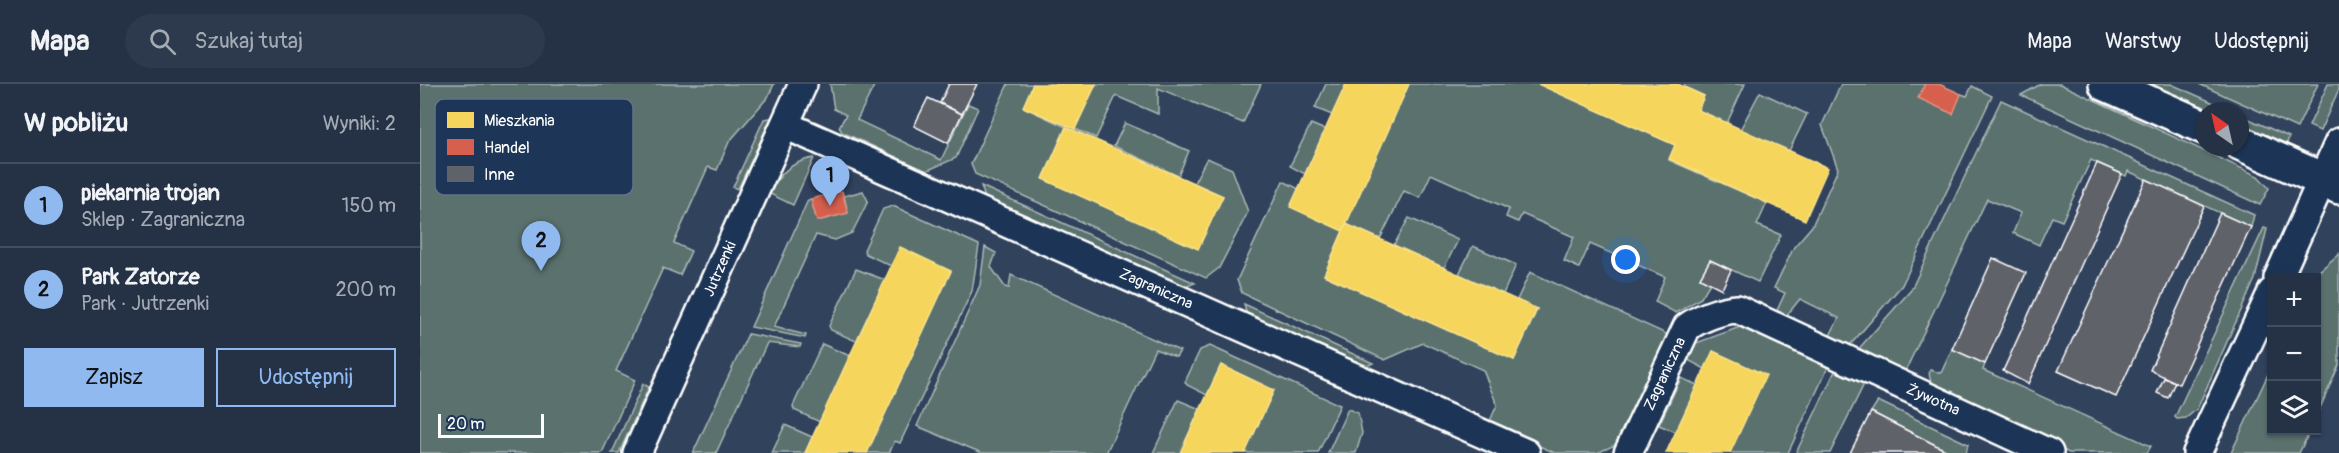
<!DOCTYPE html>
<html lang="pl">
<head>
<meta charset="utf-8">
<style>
  :root { --surface:#253246; --page:#2d3a4d; --text:#f1f3f6; --muted:#a3aab3; --line:#424d5f; --accent:#90b9f0 }
  body { margin:0; font-family:Pangolin,sans-serif; background:var(--page); color:var(--text) }
  .controls { position:absolute; right:18px; bottom:18px; display:grid; overflow:hidden; border-radius:0px; box-shadow:0 2px 4px #0004 }
  .controls button { width:54px; height:54px; display:grid; place-items:center; padding:0; border:0; border-bottom:2px solid var(--line); background:var(--surface); color:var(--text); font:30px sans-serif }
  .compass { position:absolute; left:1775px; top:18px; width:54px; height:54px; border-radius:50%; background:var(--surface); box-shadow:0 2px 4px #0004; rotate:326deg }
  .scale { position:absolute; left:18px; bottom:15px; width:106px; box-sizing:border-box; padding-left:6px; border:3px solid #fff; border-top:0; font-size:16px; line-height:21px; white-space:nowrap; color:#fff; -webkit-text-stroke:4px #1d3557; paint-order:stroke }
  .you { position:absolute; left:1206px; top:176px; width:21px; height:21px; margin:-15px; border:4px solid #fff; border-radius:50%; background:#1a73e8; box-shadow:0 0 0 9px #1a73e833 }
  .badge { display:grid; place-items:center; width:39px; height:39px; border-radius:50%; background:var(--accent); color:#111; font-size:20px; font-weight:700 }
  .pin { position:absolute; translate:-50% -50px; filter:drop-shadow(0 2px 3px #0008) }
  .pin::after { content:''; position:absolute; top:32px; width:21px; height:18px; background:inherit; clip-path:polygon(0 0,100% 0,50% 100%) }
  .list { margin:0; padding:0; list-style:none }
  h2 { display:flex; justify-content:space-between; align-items:center; height:78px; margin:0; padding:0 24px; font-size:26px }
  h2 small { font-size:20px; font-weight:400; color:var(--muted) }
  .list li { display:grid; grid-template-columns:39px 1fr auto; gap:18px; align-items:center; box-sizing:border-box; height:84px; padding:0 24px; border-top:2px solid var(--line) }
  .list b { display:block; font-size:22px; white-space:nowrap }
  .list p { margin:0; font-size:20px; white-space:nowrap; color:var(--muted) }
  .list em { font-size:20px; font-style:normal; color:var(--muted) }
  .actions { display:flex; gap:12px; padding:18px 24px }
  .actions a { flex:1; padding:14px 0; border:2px solid var(--accent); border-radius:0px; text-align:center; font-size:21px; color:var(--accent) }
  .actions .main { background:var(--accent); color:#111 }
  .icon { flex:none; width:33px; height:33px; fill:none; stroke:currentColor; stroke-width:2; stroke-linecap:round; stroke-linejoin:round }
  .map { position:relative; flex:none; width:1919px; height:369px; overflow:hidden }
  header { display:flex; align-items:center; gap:36px; box-sizing:border-box; height:84px; padding:0 30px; background:var(--surface); border-bottom:2px solid var(--line) }
  header strong { font-size:28px }
  nav { display:flex; gap:33px; margin-inline-start:auto; font-size:21px }
  .search { width:420px; height:54px; background:var(--page); display:flex; align-items:center; gap:15px; box-sizing:border-box; padding:0 21px; border-radius:33px; color:var(--muted); font-size:22px }
  main { display:flex }
  aside { flex:1; background:var(--surface) }
  .map>svg:first-child { display:block }
  .green { fill:#5a716d; stroke:#acb8b6; stroke-width:1.5 }
  .homes { fill:#f6d55c; stroke:#f9e28d; stroke-width:1.5 }
  .shops { fill:#d6604d; stroke:#e29082; stroke-width:1.5 }
  .building { fill:#60626a; stroke:#fff; stroke-width:1.5 }
  .lines { fill:none; stroke-linecap:round; stroke-linejoin:round }
  .street-casing { stroke:#fff; stroke-width:32 }
  .secondary-casing { stroke:#fff; stroke-width:38 }
  .street { stroke:#1d3557; stroke-width:27 }
  .secondary { stroke:#1d3557; stroke-width:33 }
  .labels { text-anchor:middle; dominant-baseline:central; stroke-width:6; stroke-linejoin:round; paint-order:stroke }
  .street-label { font-size:15px; fill:#fff; stroke:#1d3557 }
  .key { fill:#1d3557; stroke:#617289; stroke-width:1.5 }
  .key-label { font-size:16px; fill:#fff }
</style>
</head>
<body>
<header>
<strong>Mapa</strong>
<div class="search"><svg class="icon" aria-label="search" viewBox="0 0 24 24"><circle cx="10" cy="10" r="6"/><path d="M15 15l6 6"/></svg>Szukaj tutaj</div>
<nav><a>Mapa</a><a>Warstwy</a><a>Udostępnij</a></nav>
</header>
<main>
<aside>
<h2>W pobliżu<small>Wyniki: 2</small></h2>
<ul class="list">
<li><span class="badge">1</span><div><b>piekarnia trojan</b><p>Sklep · Zagraniczna</p></div><em>150 m</em></li>
<li><span class="badge">2</span><div><b>Park Zatorze</b><p>Park · Jutrzenki</p></div><em>200 m</em></li>
</ul>
<div class="actions"><a class="main">Zapisz</a><a>Udostępnij</a></div>
</aside>
<div class="map">
<svg width="1919" height="369" viewBox="0 0 1919 369">
  <rect width="100%" height="100%" fill="#31425d"/>
  <filter id="ink" filterUnits="userSpaceOnUse"><feTurbulence type="fractalNoise" baseFrequency=".0167" numOctaves="2"/><feDisplacementMap in="SourceGraphic" scale="12" xChannelSelector="R" yChannelSelector="G"/><feConvolveMatrix kernelMatrix="1 2 1 2 8 2 1 2 1" color-interpolation-filters="sRGB"/></filter>
  <g filter="url(#ink)">
    <g class="green">
      <polygon points="0,0 354,0 348,13 309,58 297,86 288,83 254,159 271,167 260,191 243,184 196,287 215,296 182,369 0,369"/>
      <polygon points="410,0 455,0 437,36 521,76 548,20 558,24 536,74 506,87 422,48 419,43 426,31 414,25"/>
      <polygon points="588,0 613,0 603,23 646,43 623,95 778,164 803,112 774,99 787,74 812,85 828,128 799,184 786,194 555,90 551,80"/>
      <polygon points="676,0 841,0 823,39 738,4 738,30 696,12 676,54 655,45"/>
      <polygon points="906,0 926,0 912,31 895,24"/>
      <polygon points="989,0 1118,0 1255,61 1249,76 1347,119 1337,141 1361,151 1338,198 1290,176 1280,194 1290,199 1281,214 1256,229 1235,218 1245,193 1170,160 1159,184 1144,177 1154,153 1102,130 1098,138 1086,133 1089,125 1011,90 1000,114 984,107 960,155 926,140"/>
      <polygon points="1265,0 1325,0 1307,39 1278,26 1284,12 1263,3"/>
      <polygon points="1421,0 1505,0 1499,14 1532,29 1541,10 1547,12 1552,2 1572,12 1482,201 1425,267 1406,259 1419,234 1380,215 1362,237 1354,233 1365,209 1354,204 1374,163 1392,142 1418,85 1402,41"/>
      <polygon points="1621,0 1640,0 1838,92 1849,104 1840,121 1601,11"/>
      <polygon points="1730,0 1751,0 1812,27 1788,27"/>
      <polygon points="1779,0 1898,0 1877,44"/>
      <polygon points="1908,0 1919,0 1919,5 1900,47 1889,42"/>
      <polygon points="1340,8 1387,30 1369,67 1320,46"/>
      <polygon points="1581,16 1834,131 1831,143 1708,87 1706,92 1671,76 1642,137 1632,133 1619,161 1593,149 1601,129 1567,115 1482,294 1434,270 1491,206"/>
      <polygon points="1820,31 1869,53 1866,62 1820,41"/>
      <polygon points="351,34 318,105 313,103 344,35"/>
      <polygon points="705,39 769,67 758,92 694,62"/>
      <polygon points="891,40 905,46 885,90 870,82"/>
      <path d="M394 74 373 121 350 110C359 89 371 78 394 74Z"/>
      <polygon points="863,97 879,105 871,123 923,147 904,191 1094,276 1117,226 1097,216 1110,188 1251,252 1204,357 1177,369 1135,369 1069,339 1077,321 1063,286 1003,259 965,276 822,209 817,196"/>
      <polygon points="561,102 775,199 762,204 565,114"/>
      <polygon points="443,107 448,117 432,149 415,156 396,151 354,243 386,251 385,254 331,243 388,116 391,115 397,137 428,129 424,112"/>
      <polygon points="473,122 559,161 552,207 480,359 475,357 469,369 447,369 531,187 480,164 471,182 446,170 444,166 463,125"/>
      <polygon points="989,134 1038,156 1024,184 974,161"/>
      <polygon points="1844,144 1847,145 1835,195 1777,325 1766,334 1757,335 1755,333"/>
      <polygon points="1053,162 1096,181 1083,210 1039,190"/>
      <polygon points="565,163 576,169 571,183 585,203 589,204 591,191 760,267 756,273 735,265 686,369 562,369 497,342 560,201"/>
      <polygon points="1919,170 1919,281 1897,331 1895,193 1897,189"/>
      <polygon points="436,185 465,196 436,257 411,246 409,242"/>
      <polygon points="824,220 953,279 943,284 827,232"/>
      <polygon points="1320,243 1408,283 1368,369 1310,369 1293,268 1285,285 1268,276 1276,259"/>
      <polygon points="328,250 381,260 380,263 347,259 296,369 273,369"/>
      <polygon points="402,260 430,272 400,338 374,326 373,322"/>
      <polygon points="790,262 920,321 898,369 825,369 854,306 801,281 787,311 767,301 765,298 780,266"/>
      <path d="M1532 265 1565 280 1563 286 1731 362 1727 369H1649L1520 309C1515 302 1507 296 1510 286L1521 289Z"/>
      <polygon points="1851,284 1852,346 1890,347 1879,369 1811,369"/>
      <polygon points="1415,287 1444,300 1410,369 1376,369"/>
      <polygon points="1261,294 1277,301 1256,348 1239,341"/>
      <polygon points="223,300 229,303 199,369 192,369"/>
      <polygon points="758,316 780,325 760,369 733,369"/>
      <polygon points="1458,317 1548,360 1546,369 1531,369 1451,328"/>
      <polygon points="928,325 938,329 942,349 936,369 908,369"/>
      <polygon points="365,341 392,353 385,369 352,369"/>
    </g>
    <g class="homes">
      <polygon points="613,0 676,0 655,45 603,23"/>
      <polygon points="926,0 989,0 923,147 870,123"/>
      <polygon points="1118,0 1258,0 1284,12 1278,26 1408,84 1385,136 1249,75 1255,61"/>
      <polygon points="646,43 803,112 778,165 623,95"/>
      <polygon points="926,140 1117,225 1094,276 904,191"/>
      <polygon points="480,163 531,187 447,369 385,369"/>
      <polygon points="1293,267 1346,291 1310,369 1246,369"/>
      <polygon points="801,281 854,306 825,369 760,369"/>
    </g>
    <g class="shops">
      <polygon points="1505,0 1519,0 1541,10 1533,30 1498,14"/>
      <polygon points="422,107 428,129 397,137 391,115"/>
    </g>
    <g class="building">
      <polygon points="529,0 557,0 542,30 520,19"/>
      <polygon points="508,14 542,30 528,59 494,42"/>
      <polygon points="1677,79 1702,90 1608,300 1583,287"/>
      <polygon points="1726,95 1784,122 1696,313 1638,287"/>
      <polygon points="1800,129 1831,143 1759,300 1730,286"/>
      <polygon points="1573,174 1606,189 1565,280 1532,265"/>
      <polygon points="1290,176 1311,186 1302,205 1280,194"/>
      <polygon points="1744,294 1755,298 1748,314 1737,309"/>
      <polygon points="1451,328 1494,350 1531,369 1430,369"/>
    </g>
    <g class="lines">
      <defs>
        <g id="street">
          <polyline points="365,41 1106,369"/>
          <polyline points="1858,194 1919,58"/>
          <polyline points="217,369 383,0"/>
          <path d="M1208 369 1267 243C1280 234 1300 226 1317 225L1629 369"/>
          <polyline points="1777,369 1852,208"/>
        </g>
        <g id="secondary">
          <polyline points="1686,0 1784,43"/>
          <polyline points="1820,59 1919,103"/>
        </g>
      </defs>
      <use href="#street" class="street-casing"/>
      <use href="#secondary" class="secondary-casing"/>
      <use href="#street" class="street"/>
      <use href="#secondary" class="secondary"/>
    </g>
  </g>
  <g class="labels">
    <g class="street-label">
      <text transform="translate(300 185) rotate(-66)">Jutrzenki</text>
      <text transform="translate(736 205) rotate(24)">Zagraniczna</text>
      <text transform="translate(1245 290) rotate(-65)">Zagraniczna</text>
      <text transform="translate(1513 316) rotate(24)">Żywotna</text>
    </g>
  </g>
  <rect x="15" y="15" width="198" height="96" rx="9" class="key"/>
  <rect x="27" y="28" width="27" height="16" fill="#f6d55c"/>
  <rect x="27" y="55" width="27" height="16" fill="#d6604d"/>
  <rect x="27" y="82" width="27" height="16" fill="#60626a"/>
  <g class="key-label">
    <text x="64" y="42">Mieszkania</text>
    <text x="64" y="69">Handel</text>
    <text x="64" y="96">Inne</text>
  </g>
</svg>
<div class="controls">
<button>+</button>
<button>−</button>
<button><svg class="icon" aria-label="layers" viewBox="0 0 24 24"><path d="M12 4l9 5-9 5-9-5zM3 14l9 5 9-5"/></svg></button>
</div>
<svg class="compass" viewBox="-18 -18 36 36"><path d="M0-13l5 13h-10z" fill="#e53935"/><path d="M0 13l5-13h-10z" fill="#a3aab3"/></svg>
<div class="scale">20 m</div>
<div class="you"></div>
<div class="pin badge" style="left:410px;top:122px">1</div>
<div class="pin badge" style="left:121px;top:187px">2</div>
</div>
</main>
</body>
</html>
